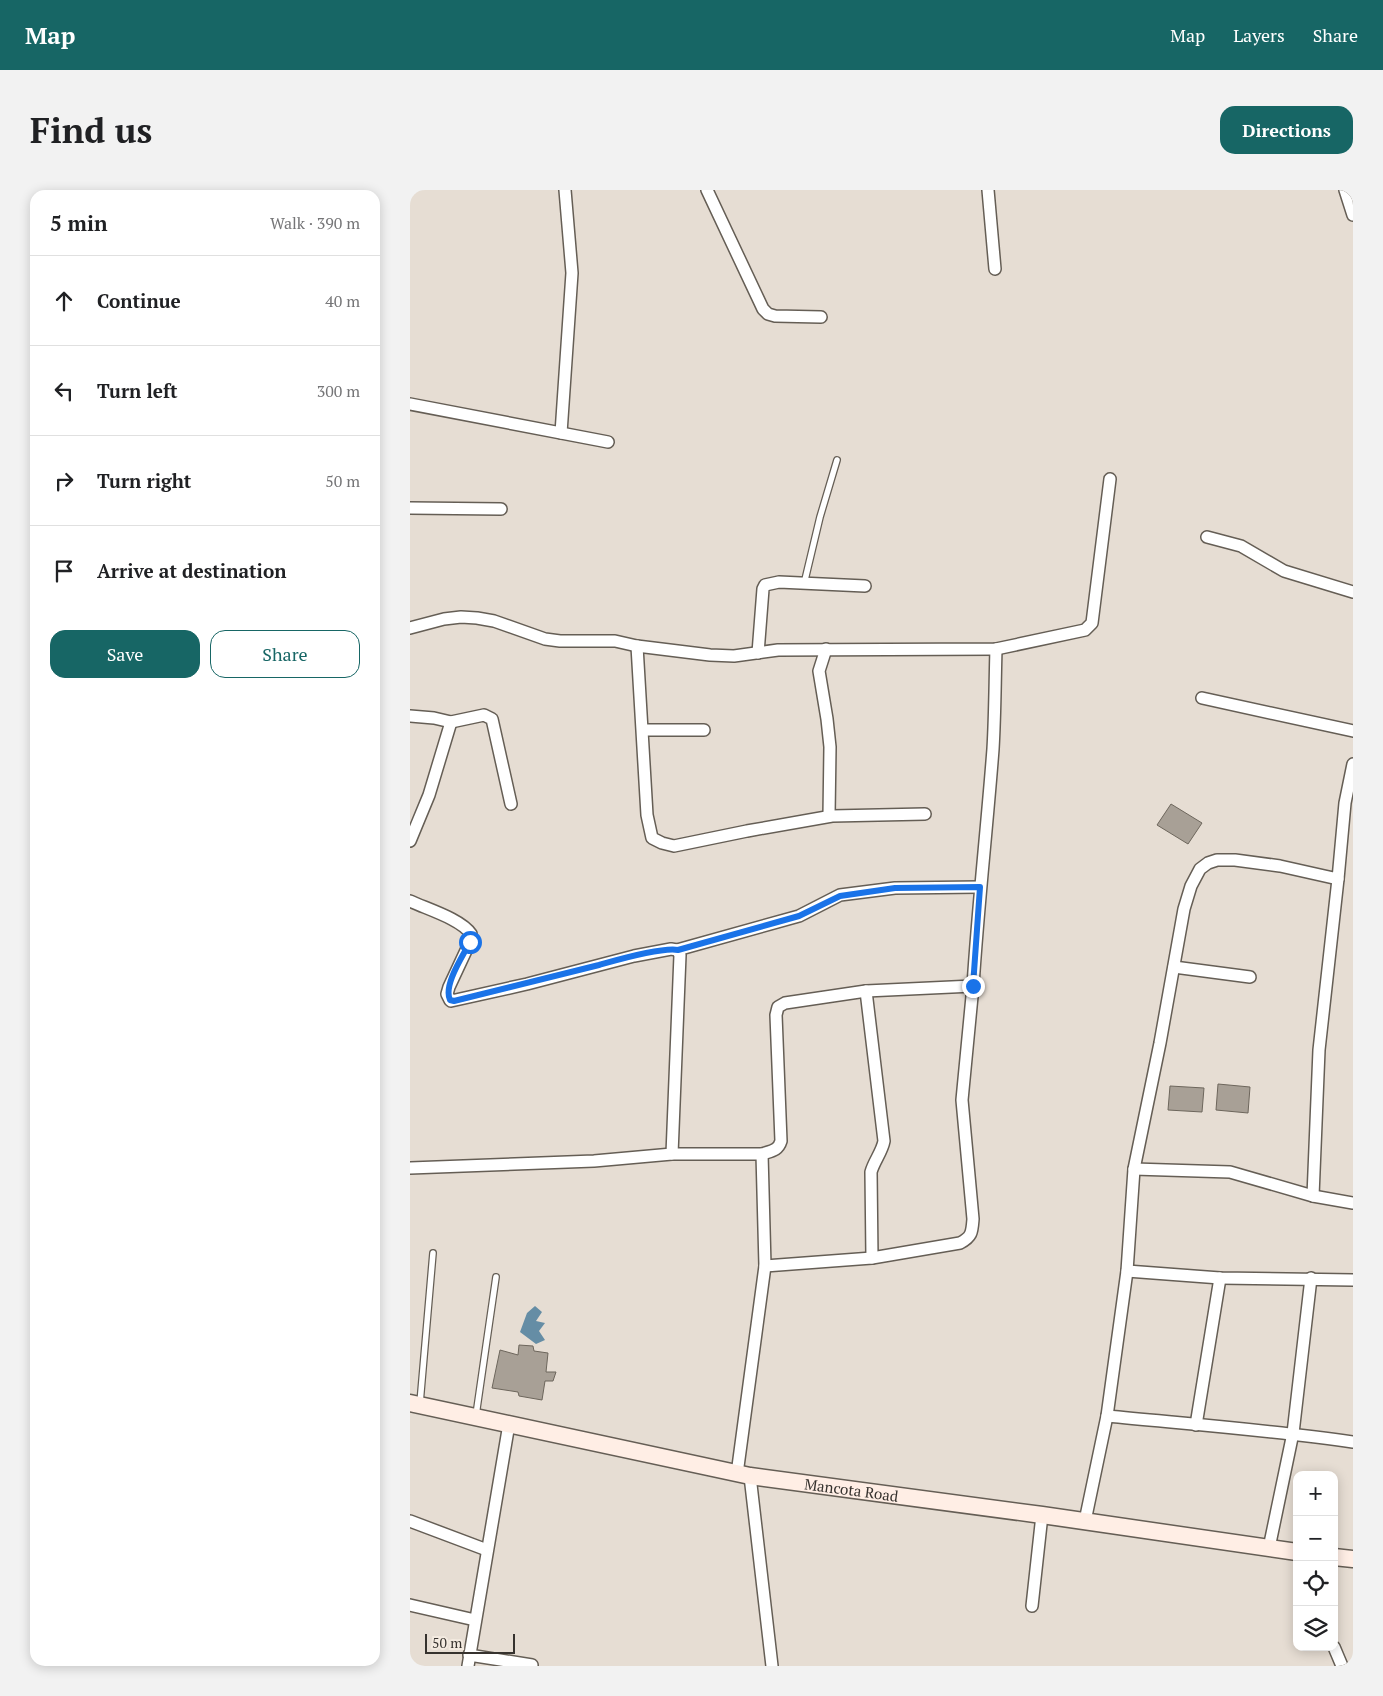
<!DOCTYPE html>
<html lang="en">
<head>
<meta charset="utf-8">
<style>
  :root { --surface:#fff; --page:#f2f2f2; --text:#202124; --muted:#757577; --line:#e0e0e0; --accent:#176665 }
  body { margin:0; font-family:"PT Serif",serif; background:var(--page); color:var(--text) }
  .controls { position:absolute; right:15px; bottom:15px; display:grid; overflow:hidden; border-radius:10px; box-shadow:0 2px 12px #0003 }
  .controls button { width:45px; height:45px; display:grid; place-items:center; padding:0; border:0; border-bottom:1px solid var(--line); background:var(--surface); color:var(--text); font:25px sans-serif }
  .scale { position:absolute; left:15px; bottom:12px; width:90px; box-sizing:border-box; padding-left:5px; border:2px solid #36322e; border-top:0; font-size:14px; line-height:18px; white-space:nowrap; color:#36322e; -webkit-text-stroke:4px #f3eae0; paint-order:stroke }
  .stop { position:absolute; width:15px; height:15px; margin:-11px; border:4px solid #1a73e8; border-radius:50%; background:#fff }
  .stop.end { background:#1a73e8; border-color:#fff; box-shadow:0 1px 5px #0008 }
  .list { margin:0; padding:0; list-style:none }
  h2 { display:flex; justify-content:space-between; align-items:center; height:65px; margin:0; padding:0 20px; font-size:21px }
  h2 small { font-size:16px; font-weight:400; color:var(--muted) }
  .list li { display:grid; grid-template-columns:32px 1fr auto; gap:15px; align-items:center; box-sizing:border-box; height:90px; padding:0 20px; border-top:1px solid var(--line) }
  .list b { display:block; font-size:19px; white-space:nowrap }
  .list em { font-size:16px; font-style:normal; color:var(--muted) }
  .actions { display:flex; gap:10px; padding:15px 20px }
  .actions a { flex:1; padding:11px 0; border:1px solid var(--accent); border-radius:15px; text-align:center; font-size:18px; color:var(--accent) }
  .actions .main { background:var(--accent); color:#fff }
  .icon { flex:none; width:28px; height:28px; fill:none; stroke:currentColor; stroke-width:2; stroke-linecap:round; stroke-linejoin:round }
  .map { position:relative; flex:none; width:943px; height:1476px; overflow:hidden; border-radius:15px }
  header { display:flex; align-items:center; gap:30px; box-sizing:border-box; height:70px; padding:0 25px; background:var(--accent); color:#fff }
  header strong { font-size:24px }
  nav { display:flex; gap:28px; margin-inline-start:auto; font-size:18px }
  .intro { display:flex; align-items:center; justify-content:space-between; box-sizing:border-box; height:120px; padding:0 30px }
  h1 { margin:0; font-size:35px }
  .button { padding:12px 22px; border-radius:15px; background:var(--accent); color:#fff; font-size:18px; font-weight:700 }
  main { display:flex; gap:30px; padding:0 30px }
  aside { flex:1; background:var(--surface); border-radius:15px; box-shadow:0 2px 12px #0003 }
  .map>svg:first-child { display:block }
  .water { fill:#658da5 }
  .building { fill:#a8a096; stroke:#6d665c }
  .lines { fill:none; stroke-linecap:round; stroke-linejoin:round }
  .lane-casing { stroke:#655e55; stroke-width:8 }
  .street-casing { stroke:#655e55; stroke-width:14 }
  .secondary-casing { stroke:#655e55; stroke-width:19 }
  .lane { stroke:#fff; stroke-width:5.5 }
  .street { stroke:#fff; stroke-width:11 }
  .secondary { stroke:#ffeee5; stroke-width:16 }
  .route { stroke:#1a73e8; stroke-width:6 }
  .labels { text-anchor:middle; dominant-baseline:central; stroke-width:4; stroke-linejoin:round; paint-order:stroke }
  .street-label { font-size:15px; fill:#36322e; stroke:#f3eae0 }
</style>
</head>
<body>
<header>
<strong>Map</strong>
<nav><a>Map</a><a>Layers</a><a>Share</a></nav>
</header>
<div class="intro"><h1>Find us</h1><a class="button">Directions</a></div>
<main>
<aside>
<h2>5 min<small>Walk · 390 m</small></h2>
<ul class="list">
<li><svg class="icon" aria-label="ahead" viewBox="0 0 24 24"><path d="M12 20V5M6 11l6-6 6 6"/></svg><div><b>Continue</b></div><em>40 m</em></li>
<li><svg class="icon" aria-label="left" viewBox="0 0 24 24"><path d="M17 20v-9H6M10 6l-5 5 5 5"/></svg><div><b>Turn left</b></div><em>300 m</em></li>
<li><svg class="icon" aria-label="right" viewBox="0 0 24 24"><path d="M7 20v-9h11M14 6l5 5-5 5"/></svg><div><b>Turn right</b></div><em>50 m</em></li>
<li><svg class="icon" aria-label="arrive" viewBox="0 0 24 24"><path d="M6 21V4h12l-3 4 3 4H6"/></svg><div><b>Arrive at destination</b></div></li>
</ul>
<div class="actions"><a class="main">Save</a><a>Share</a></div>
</aside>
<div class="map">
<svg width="943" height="1476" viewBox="0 0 943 1476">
  <rect width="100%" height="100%" fill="#e6ddd3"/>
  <polygon class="water" points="125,1116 132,1122 126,1131 135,1133 129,1141 135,1150 126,1154 110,1142 117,1123"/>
  <g class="building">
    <polygon points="761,614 792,633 778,654 747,635"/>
    <polygon points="808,894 840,897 838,923 806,920"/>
    <polygon points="760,896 794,898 792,922 758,920"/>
    <polygon points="109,1155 123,1156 124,1161 138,1163 136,1182 146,1182 143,1191 135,1191 132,1210 109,1206 108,1202 82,1198 90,1160 108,1165"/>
  </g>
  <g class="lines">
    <defs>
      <g id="lane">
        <polyline points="394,394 410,327 427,270"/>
        <polyline points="10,1213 23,1063"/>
        <polyline points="66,1225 86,1087"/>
      </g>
      <g id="street">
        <polyline points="297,0 353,119 358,124 365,126 411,127"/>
        <polyline points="578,0 585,79"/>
        <polyline points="935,0 943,25"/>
        <polyline points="0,214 198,252"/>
        <polyline points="151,243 162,83 155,0"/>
        <polyline points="0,318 91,319"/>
        <polyline points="797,347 831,356 874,381 943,402"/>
        <polyline points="0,438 34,429 51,427 67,428 84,431 135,449 150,451 205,451 227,456 300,465 324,466 368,460 586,459 675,440 682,433 700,289"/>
        <polyline points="227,456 237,625 242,648 252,653 264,656 337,641 422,626 515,624"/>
        <polyline points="416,459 409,481 417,529 420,557 419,626"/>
        <polyline points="348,463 353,399 355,395 369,392 455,396"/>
        <polyline points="792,508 943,541"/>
        <polyline points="0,526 24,528 41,532 19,605 0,651"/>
        <polyline points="41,532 74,525 82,529 101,614"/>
        <polyline points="233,540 294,540"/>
        <path d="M0 711C17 719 51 729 61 744L60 752 39 797 37 804 40 810 41 811 117 794 224 766 261 759 267 760 270 765 262 964"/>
        <polyline points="267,760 389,726 430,705 485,698 570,697"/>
        <polyline points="764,777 840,787"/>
        <path d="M456 801 474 951C472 962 464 971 461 982L462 1068"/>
        <path d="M0 978 184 971 262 964H352C361 961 368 961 371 951L366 825 368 817 375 813 456 801 563 796C568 716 577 638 583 559 585 526 585 492 586 459"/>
        <polyline points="724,979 820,982 903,1006 943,1013"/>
        <polyline points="903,1006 909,860 928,689"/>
        <path d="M355 1076 462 1068 550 1053C562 1047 562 1042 563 1029L552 910 563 796"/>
        <polyline points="717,1081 810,1088 943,1090"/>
        <path d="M697 1226C779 1234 861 1240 943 1252"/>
        <polyline points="786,1235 810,1088"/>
        <polyline points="327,1284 355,1076 352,964"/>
        <polyline points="340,1286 362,1476"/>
        <polyline points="0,1331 77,1360"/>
        <polyline points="675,1331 697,1226 717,1081 724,979 750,853 774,719 781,696 790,679 798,673 807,670 825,670 870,676 928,689 935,613 943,574"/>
        <polyline points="859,1358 883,1243 901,1088"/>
        <polyline points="0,1415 65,1430"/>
        <polyline points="622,1416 632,1325"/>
        <polyline points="924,1457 932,1476"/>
        <polyline points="59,1465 122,1475"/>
        <polyline points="58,1476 99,1234"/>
      </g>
      <g id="secondary">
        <path id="s1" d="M0 1213 340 1286 632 1325 887 1362"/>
        <polyline points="924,1367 943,1369"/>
      </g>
    </defs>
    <use href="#lane" class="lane-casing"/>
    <use href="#street" class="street-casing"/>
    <use href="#secondary" class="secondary-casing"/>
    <use href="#lane" class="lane"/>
    <use href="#street" class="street"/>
    <use href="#secondary" class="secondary"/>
  </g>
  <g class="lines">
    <path class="route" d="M60 752C53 766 33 795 40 810L44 811C93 799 141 787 189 775 207 770 251 757 268 760L389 726 430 706 485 698 570 697 563 796"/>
  </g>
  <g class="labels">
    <g class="street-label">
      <text stroke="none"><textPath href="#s1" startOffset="450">Mancota Road</textPath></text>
    </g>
  </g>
</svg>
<div class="controls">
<button>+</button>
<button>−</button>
<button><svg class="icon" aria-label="locate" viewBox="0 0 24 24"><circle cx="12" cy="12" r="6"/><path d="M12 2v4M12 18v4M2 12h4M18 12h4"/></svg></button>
<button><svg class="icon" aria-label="layers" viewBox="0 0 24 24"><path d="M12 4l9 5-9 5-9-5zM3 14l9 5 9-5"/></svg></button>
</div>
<div class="scale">50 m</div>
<div class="stop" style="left:60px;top:752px"></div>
<div class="stop end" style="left:563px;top:796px"></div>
</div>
</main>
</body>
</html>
